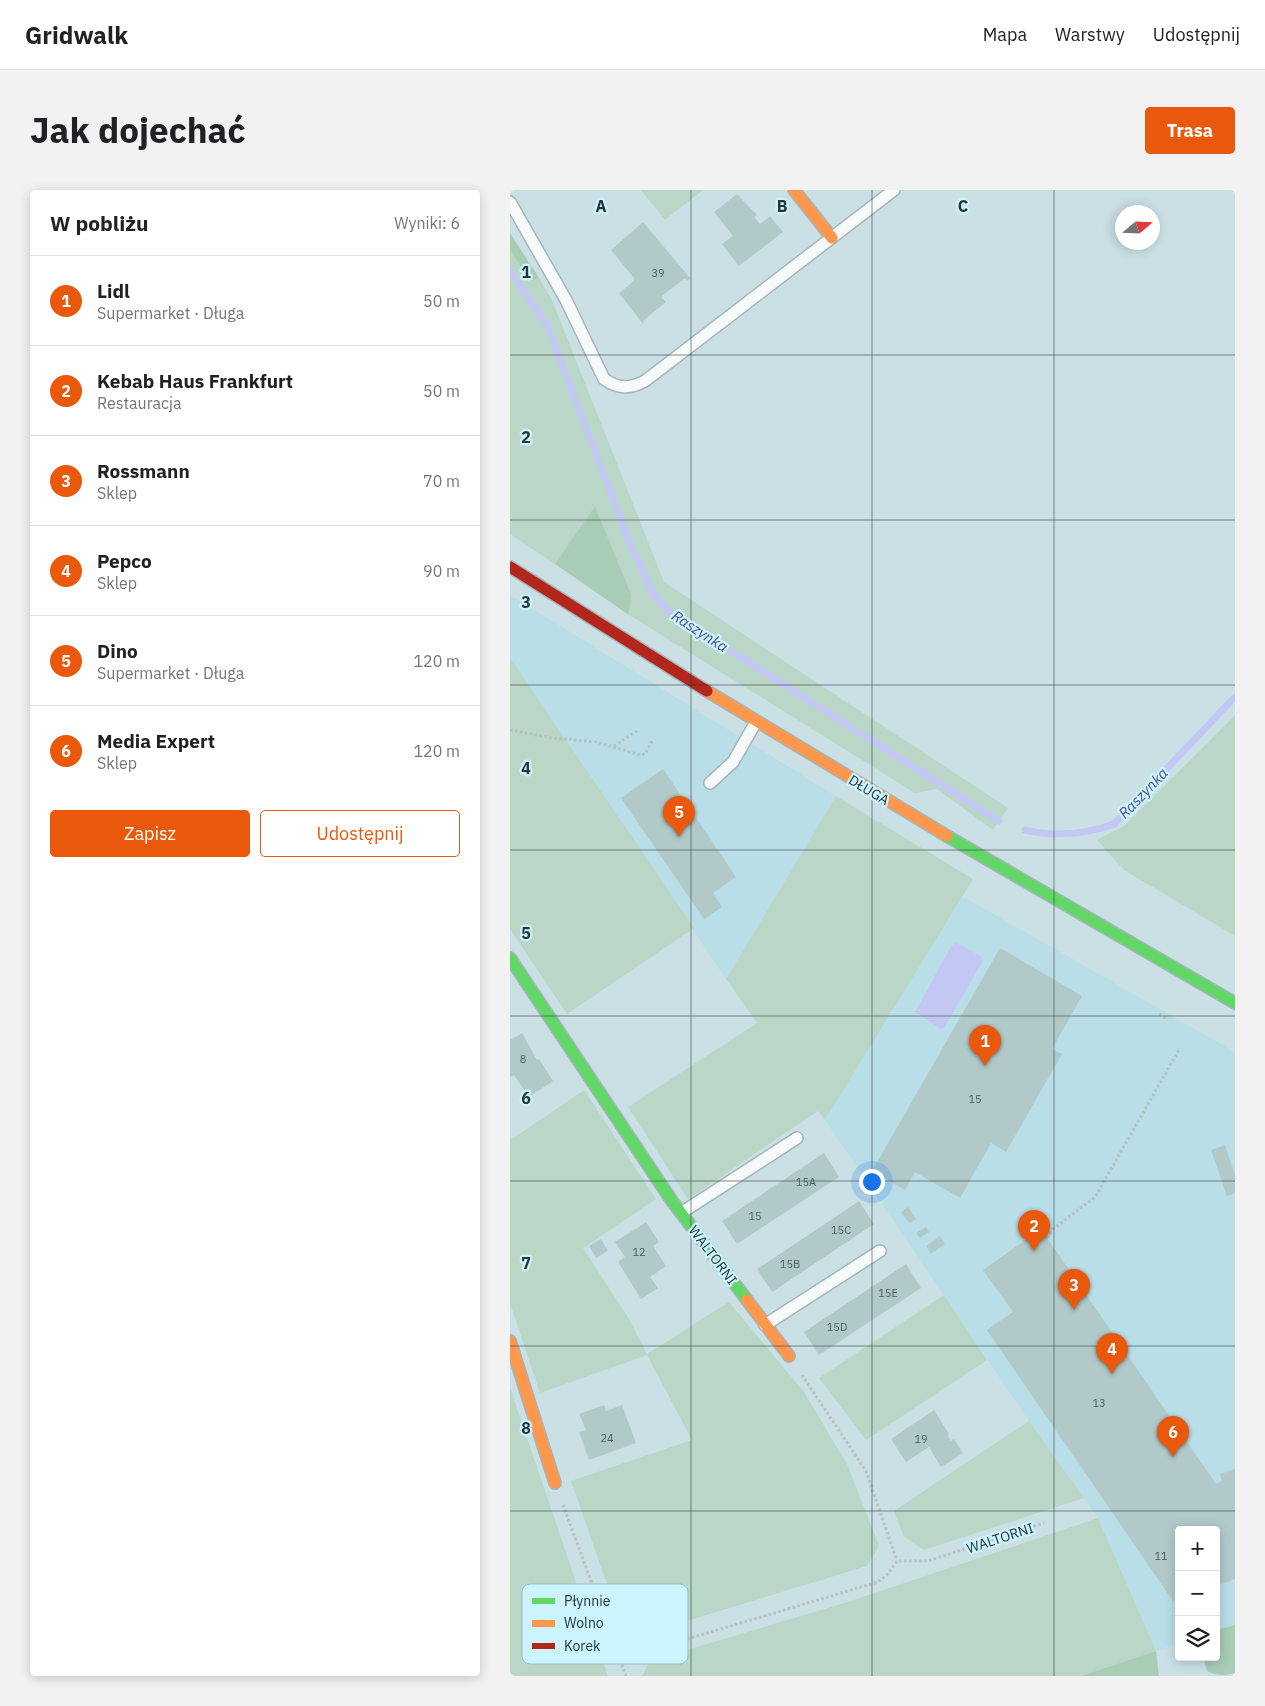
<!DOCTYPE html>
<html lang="pl">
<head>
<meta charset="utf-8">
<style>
  :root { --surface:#fff; --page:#f2f2f2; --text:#202124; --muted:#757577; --line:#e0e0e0; --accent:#ea580c }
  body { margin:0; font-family:"IBM Plex Sans",sans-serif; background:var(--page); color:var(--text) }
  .controls { position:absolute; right:15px; bottom:15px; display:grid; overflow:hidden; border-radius:5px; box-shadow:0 2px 12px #0003 }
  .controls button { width:45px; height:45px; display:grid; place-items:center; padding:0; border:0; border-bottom:1px solid var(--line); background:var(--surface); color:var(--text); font:25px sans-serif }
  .compass { position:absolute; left:605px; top:15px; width:45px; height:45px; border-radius:50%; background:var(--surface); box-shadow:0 2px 12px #0003; rotate:71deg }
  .you { position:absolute; left:361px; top:991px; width:18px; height:18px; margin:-12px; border:4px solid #fff; border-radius:50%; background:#1a73e8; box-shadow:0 0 0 8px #1a73e833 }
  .badge { display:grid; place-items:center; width:32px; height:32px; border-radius:50%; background:var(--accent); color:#fff; font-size:16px; font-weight:700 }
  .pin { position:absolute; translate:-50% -41px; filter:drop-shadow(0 1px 2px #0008) }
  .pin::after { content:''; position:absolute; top:26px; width:18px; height:15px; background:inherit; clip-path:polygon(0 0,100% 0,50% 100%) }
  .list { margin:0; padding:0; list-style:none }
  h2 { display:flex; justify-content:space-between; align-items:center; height:65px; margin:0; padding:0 20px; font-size:21px }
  h2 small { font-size:16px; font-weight:400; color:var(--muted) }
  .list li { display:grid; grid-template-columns:32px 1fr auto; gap:15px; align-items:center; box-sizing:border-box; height:90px; padding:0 20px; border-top:1px solid var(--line) }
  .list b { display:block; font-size:19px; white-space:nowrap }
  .list p { margin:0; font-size:16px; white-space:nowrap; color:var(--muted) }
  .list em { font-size:16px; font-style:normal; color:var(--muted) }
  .actions { display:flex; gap:10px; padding:15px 20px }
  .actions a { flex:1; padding:11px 0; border:1px solid var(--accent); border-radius:5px; text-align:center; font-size:18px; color:var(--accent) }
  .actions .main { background:var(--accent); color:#fff }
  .icon { flex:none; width:28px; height:28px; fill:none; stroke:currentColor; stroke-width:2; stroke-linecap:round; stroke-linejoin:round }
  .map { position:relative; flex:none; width:725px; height:1486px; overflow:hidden; border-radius:5px }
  header { display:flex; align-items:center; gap:30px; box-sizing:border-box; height:70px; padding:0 25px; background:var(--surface); border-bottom:1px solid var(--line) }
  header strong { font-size:24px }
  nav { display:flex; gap:28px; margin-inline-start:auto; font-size:18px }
  .intro { display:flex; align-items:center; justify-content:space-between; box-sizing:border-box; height:120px; padding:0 30px }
  h1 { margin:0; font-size:35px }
  .button { padding:12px 22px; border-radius:5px; background:var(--accent); color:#fff; font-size:18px; font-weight:700 }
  main { display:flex; gap:30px; padding:0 30px }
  aside { flex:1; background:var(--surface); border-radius:5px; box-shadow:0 2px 12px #0003 }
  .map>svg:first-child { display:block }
  .built { fill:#b9dee8 }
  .green { fill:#bad6c6 }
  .forest { fill:#a8ccb5 }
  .water { fill:#c2c8f3 }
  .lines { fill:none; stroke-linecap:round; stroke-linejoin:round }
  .stream { stroke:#c2c8f3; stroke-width:7 }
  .building { fill:#b1cac9 }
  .lane-casing { stroke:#a4b5b8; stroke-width:14 }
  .fast-casing { stroke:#a4b5b8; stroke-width:14 }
  .slow-casing { stroke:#a4b5b8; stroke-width:14 }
  .jam-casing { stroke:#a4b5b8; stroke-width:14 }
  .path { stroke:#b6c0c1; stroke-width:3; stroke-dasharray:2.5 2.5; stroke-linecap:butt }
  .lane { stroke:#f7fafb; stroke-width:11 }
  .fast { stroke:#63d668; stroke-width:11 }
  .slow { stroke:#ff974d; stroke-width:11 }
  .jam { stroke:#b3261e; stroke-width:11 }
  .grid { fill:none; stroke:#253539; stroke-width:1; stroke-opacity:0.55 }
  .labels { text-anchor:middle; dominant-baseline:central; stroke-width:4.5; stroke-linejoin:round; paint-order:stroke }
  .number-label { font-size:11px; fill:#495b5e }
  .street-label { font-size:14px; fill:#253539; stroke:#cbf4fe }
  .water-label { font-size:15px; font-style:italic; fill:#504b92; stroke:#cbf4fe }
  .key { fill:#cbf4fe; stroke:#99bbc3; stroke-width:1 }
  .key-label { font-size:14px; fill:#253539 }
  .grid-label { font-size:16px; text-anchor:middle; font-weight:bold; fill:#253539; stroke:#cbf4fe; stroke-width:4.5; stroke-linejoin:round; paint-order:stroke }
</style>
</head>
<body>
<header>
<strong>Gridwalk</strong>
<nav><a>Mapa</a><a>Warstwy</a><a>Udostępnij</a></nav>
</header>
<div class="intro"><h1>Jak dojechać</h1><a class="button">Trasa</a></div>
<main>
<aside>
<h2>W pobliżu<small>Wyniki: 6</small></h2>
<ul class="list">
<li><span class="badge">1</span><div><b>Lidl</b><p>Supermarket · Długa</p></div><em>50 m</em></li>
<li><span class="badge">2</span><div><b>Kebab Haus Frankfurt</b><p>Restauracja</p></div><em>50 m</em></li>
<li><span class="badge">3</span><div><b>Rossmann</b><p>Sklep</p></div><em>70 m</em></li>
<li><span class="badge">4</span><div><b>Pepco</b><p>Sklep</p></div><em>90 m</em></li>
<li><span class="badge">5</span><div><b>Dino</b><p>Supermarket · Długa</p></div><em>120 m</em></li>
<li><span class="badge">6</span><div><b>Media Expert</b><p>Sklep</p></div><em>120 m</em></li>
</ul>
<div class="actions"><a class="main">Zapisz</a><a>Udostępnij</a></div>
</aside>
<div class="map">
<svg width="725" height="1486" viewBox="0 0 725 1486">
  <rect width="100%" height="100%" fill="#cae0e5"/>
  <g class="built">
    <polygon points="0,405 326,606 216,789 0,468"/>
    <polygon points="452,706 725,862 725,1435 706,1440 706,1340 669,1340 669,1453 646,1461 588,1328 519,1231 315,930"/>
  </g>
  <g class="green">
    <polygon points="131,0 193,0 155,30"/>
    <polygon points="0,61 21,91 29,88 42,110 154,392 498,618 483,640 427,599 405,603 119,425 121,404 85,316 45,374 0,344"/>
    <polygon points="0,468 184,738 57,824 0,739"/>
    <polygon points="725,525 725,746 614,680 587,650 614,636"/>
    <polygon points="326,606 463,689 315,930 308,921 178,1009 118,917 247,833 216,789"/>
    <polygon points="74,900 146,1009 73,1058 119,1129 137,1164 219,1112 294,1202 338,1276 369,1356 357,1376 134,1444 112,1437 61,1291 182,1250 137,1165 30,1203 0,1113 0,947 2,949"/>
    <polygon points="434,1105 477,1170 356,1250 309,1188"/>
    <polygon points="0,1198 98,1486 0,1486"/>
    <polygon points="519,1231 574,1308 414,1360 394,1347 384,1321"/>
    <polygon points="588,1328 646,1461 571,1486 132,1486 140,1471 341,1411"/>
  </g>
  <g class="forest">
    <polygon points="0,43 29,88 21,91 0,61"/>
    <polygon points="85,316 121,404 119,425 45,374"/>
    <path d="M725 1435V1483C714 1486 707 1486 697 1481L693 1467H706V1440Z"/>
    <polygon points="646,1461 649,1486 571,1486"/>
  </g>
  <polygon class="water" points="447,753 471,766 472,772 434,838 431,839 405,822 442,755"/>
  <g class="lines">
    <g class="stream">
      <polyline points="0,81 37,135 121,356 143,404 159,422 489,631"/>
      <path d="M515 640C544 647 576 644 604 634L725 507"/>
    </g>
  </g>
  <g class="building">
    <polygon points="227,4 247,25 244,27 250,34 260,26 273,42 229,76 212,54 223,46 204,22"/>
    <polygon points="133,32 181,89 177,91 175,88 151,107 156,112 134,130 133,134 109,103 124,91 124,88 101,60"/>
    <polygon points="153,579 226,687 203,703 212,717 194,729 111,608"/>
    <polygon points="490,758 572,806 542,859 552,864 496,962 481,953 450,1008 405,982 395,1000 362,981"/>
    <polygon points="12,843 27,870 29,869 43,891 19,907 4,885 1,887 0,885 0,850"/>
    <polygon points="715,955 725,985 725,1003 717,1006 701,960"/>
    <polygon points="314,963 329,987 227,1054 212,1031"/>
    <polygon points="349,1011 364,1034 262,1102 247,1079"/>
    <polygon points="398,1017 406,1029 399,1033 391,1022"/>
    <polygon points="136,1032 149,1052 143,1056 156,1076 140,1087 148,1098 131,1109 108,1072 115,1067 105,1052"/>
    <polygon points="416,1037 419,1042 410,1048 406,1043"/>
    <polygon points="531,1039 706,1294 712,1291 710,1284 725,1279 725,1389 706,1396 706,1340 669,1340 669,1409 663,1411 477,1140 503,1122 473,1080"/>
    <polygon points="430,1046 435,1054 421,1064 416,1056"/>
    <polygon points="91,1049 98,1061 86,1068 79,1056"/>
    <polygon points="396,1074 411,1098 309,1165 294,1142"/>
    <polygon points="94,1215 96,1221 112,1215 126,1253 79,1270 69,1242 76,1240 69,1224"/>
    <polygon points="424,1220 439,1244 438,1245 441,1251 444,1249 453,1263 431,1277 419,1257 396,1272 381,1249"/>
  </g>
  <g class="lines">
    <defs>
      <g id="lane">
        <path d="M0 12 56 110 94 189C108 199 120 199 135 191L384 0"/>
        <polyline points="200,593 223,572 246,532"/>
        <polyline points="171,1023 287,948"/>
        <polyline points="255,1135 370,1061"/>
      </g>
      <g id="fast">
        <polyline points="437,646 725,813"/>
        <polyline points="0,768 162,1011 237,1110"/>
      </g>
      <g id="slow">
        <polyline points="284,0 322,48"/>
        <polyline points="197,501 437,646"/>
        <polyline points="237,1110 279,1166"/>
        <polyline points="0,1151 45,1293"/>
      </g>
      <polyline id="jam" points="0,377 197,501"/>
    </defs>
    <use href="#lane" class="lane-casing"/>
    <use href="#fast" class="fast-casing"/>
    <use href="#slow" class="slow-casing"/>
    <use href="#jam" class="jam-casing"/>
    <g class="path">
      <polyline points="0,540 42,548 86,552 130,565 135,564 142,551"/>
      <polyline points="104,556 127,541"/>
      <polyline points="649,824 657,829"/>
      <polyline points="537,1048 543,1039 585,1007 670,858"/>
      <polyline points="292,1185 356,1281 387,1371"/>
      <polyline points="53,1315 116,1486"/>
      <polyline points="110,1469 368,1392 377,1385 387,1371 418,1371 534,1333"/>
    </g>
    <use href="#lane" class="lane"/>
    <use href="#fast" class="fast"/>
    <use href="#slow" class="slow"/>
    <use href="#jam" class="jam"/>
  </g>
  <path class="grid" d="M181 0V1486M362 0V1486M544 0V1486M0 165H725M0 330H725M0 495H725M0 660H725M0 826H725M0 991H725M0 1156H725M0 1321H725"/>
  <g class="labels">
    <g class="number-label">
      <text x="148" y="83">39</text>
      <text x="13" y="869">8</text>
      <text x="465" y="909">15</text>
      <text x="296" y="992">15A</text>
      <text x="245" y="1026">15</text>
      <text x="331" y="1040">15C</text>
      <text x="129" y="1062">12</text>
      <text x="280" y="1074">15B</text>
      <text x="378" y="1103">15E</text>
      <text x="327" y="1137">15D</text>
      <text x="589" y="1213">13</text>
      <text x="97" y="1248">24</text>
      <text x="411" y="1249">19</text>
      <text x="651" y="1366">11</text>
    </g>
    <g class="street-label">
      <text transform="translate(359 600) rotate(31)">DŁUGA</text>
      <text transform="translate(203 1065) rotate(53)">WALTORNI</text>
      <text transform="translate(490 1348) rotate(-18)">WALTORNI</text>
    </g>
    <g class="water-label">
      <text transform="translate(190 441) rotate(33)">Raszynka</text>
      <text transform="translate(633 603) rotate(-46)">Raszynka</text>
    </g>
  </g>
  <rect x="12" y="1394" width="166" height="80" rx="8" class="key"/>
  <rect x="22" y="1408" width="23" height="6" fill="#63d668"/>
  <rect x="22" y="1430" width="23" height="7" fill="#ff974d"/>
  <rect x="22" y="1453" width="23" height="6" fill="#b3261e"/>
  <g class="key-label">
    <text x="54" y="1416">Płynnie</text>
    <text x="54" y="1438">Wolno</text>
    <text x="54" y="1461">Korek</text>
  </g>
  <g class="grid-label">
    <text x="91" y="22">A</text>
    <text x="272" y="22">B</text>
    <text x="453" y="22">C</text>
    <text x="16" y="88">1</text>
    <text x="16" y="253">2</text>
    <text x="16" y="418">3</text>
    <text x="16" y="584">4</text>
    <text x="16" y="749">5</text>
    <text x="16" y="914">6</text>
    <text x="16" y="1079">7</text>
    <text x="16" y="1244">8</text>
  </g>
</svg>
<div class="controls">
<button>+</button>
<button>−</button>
<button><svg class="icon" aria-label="layers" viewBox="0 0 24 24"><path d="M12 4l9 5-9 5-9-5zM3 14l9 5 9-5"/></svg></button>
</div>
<svg class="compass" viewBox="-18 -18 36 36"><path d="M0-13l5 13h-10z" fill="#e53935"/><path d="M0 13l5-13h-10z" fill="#757577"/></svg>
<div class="you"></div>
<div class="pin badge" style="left:475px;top:876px">1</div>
<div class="pin badge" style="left:524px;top:1061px">2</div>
<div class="pin badge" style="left:564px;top:1120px">3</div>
<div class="pin badge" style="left:602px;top:1184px">4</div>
<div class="pin badge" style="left:169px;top:647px">5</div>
<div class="pin badge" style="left:663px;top:1267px">6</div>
</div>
</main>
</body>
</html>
